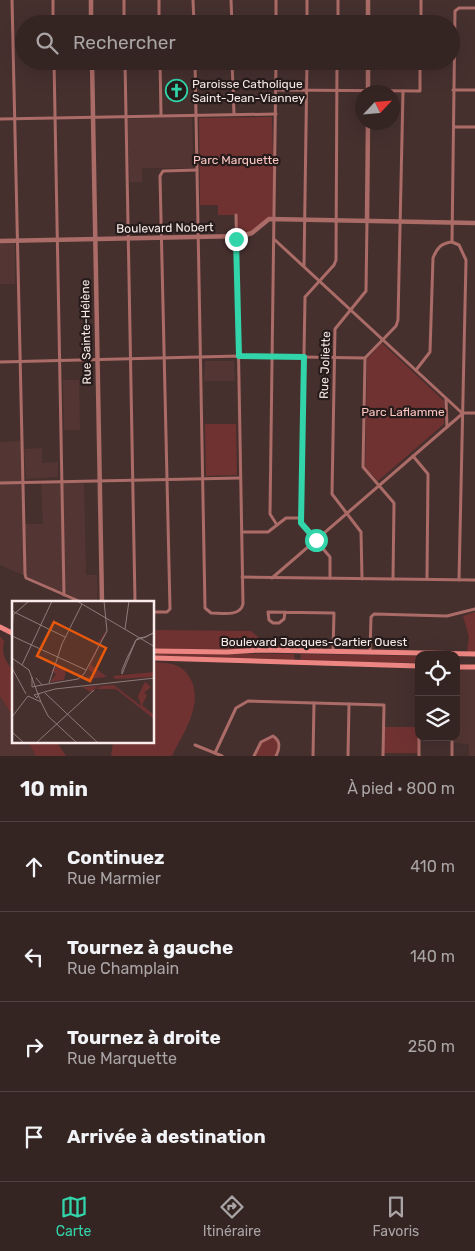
<!DOCTYPE html>
<html lang="fr">
<head>
<meta charset="utf-8">
<style>
  :root { --surface:#342422; --page:#3f302f; --text:#f1f3f6; --muted:#a9a4a5; --line:#4e4140; --accent:#32d4a9 }
  body { margin:0; font-family:Rubik,sans-serif; background:var(--page); color:var(--text) }
  .controls { position:absolute; right:15px; bottom:15px; display:grid; overflow:hidden; border-radius:10px; box-shadow:0 5px 20px #0002 }
  .controls button { width:45px; height:45px; display:grid; place-items:center; padding:0; border:0; border-bottom:1px solid var(--line); background:var(--surface); color:var(--text); font:25px sans-serif }
  .compass { position:absolute; left:355px; top:85px; width:45px; height:45px; border-radius:50%; background:var(--surface); box-shadow:0 5px 20px #0002; rotate:64deg }
  .stop { position:absolute; width:15px; height:15px; margin:-11px; border:4px solid #32d4a9; border-radius:50%; background:#fff }
  .stop.end { background:#32d4a9; border-color:#fff; box-shadow:0 1px 5px #0008 }
  .list { margin:0; padding:0; list-style:none }
  h2 { display:flex; justify-content:space-between; align-items:center; height:65px; margin:0; padding:0 20px; font-size:21px }
  h2 small { font-size:16px; font-weight:400; color:var(--muted) }
  .list li { display:grid; grid-template-columns:32px 1fr auto; gap:15px; align-items:center; box-sizing:border-box; height:90px; padding:0 20px; border-top:1px solid var(--line) }
  .list b { display:block; font-size:19px; white-space:nowrap }
  .list p { margin:0; font-size:16px; white-space:nowrap; color:var(--muted) }
  .list em { font-size:16px; font-style:normal; color:var(--muted) }
  .icon { flex:none; width:28px; height:28px; fill:none; stroke:currentColor; stroke-width:2; stroke-linecap:round; stroke-linejoin:round }
  .map { position:relative; flex:none; width:475px; height:756px; overflow:hidden }
  .search { position:absolute; background:var(--surface); box-shadow:0 5px 20px #0002; left:15px; right:15px; top:15px; height:55px; display:flex; align-items:center; gap:12px; box-sizing:border-box; padding:0 18px; border-radius:28px; color:var(--muted); font-size:19px }
  .sheet { height:425px; background:var(--surface) }
  nav { display:flex; justify-content:space-around; align-items:center; box-sizing:border-box; height:70px; border-top:1px solid var(--line); background:var(--surface); font-size:14px; color:var(--muted) }
  nav a { display:grid; justify-items:center; gap:2px }
  nav .on { color:var(--accent) }
  .map>svg:first-child { display:block }
  .built { fill:#533634 }
  .green { fill:#6f3231 }
  .lines { fill:none; stroke-linecap:round; stroke-linejoin:round }
  .minor { stroke:#ab6b67; stroke-width:3 }
  .tertiary { stroke:#ab6b67; stroke-width:4.5 }
  .secondary { stroke:#ed8682; stroke-width:5 }
  .route { stroke:#32d4a9; stroke-width:6 }
  .labels { text-anchor:middle; dominant-baseline:central; stroke-width:4.5; stroke-linejoin:round; paint-order:stroke }
  .poi-label { font-size:12px; fill:#f9ebe9; stroke:#251b1a; text-anchor:start }
  .park-label { font-size:12px; fill:#fbc5c1; stroke:#251b1a }
  .street-label { font-size:12px; fill:#f9ebe9; stroke:#251b1a }
  .inset-road { fill:none; stroke:#8d7b79; stroke-width:1 }
  .view { fill:#e8590c; fill-opacity:0.15; stroke:#e8590c; stroke-width:2.5 }
  .inset-edge { fill:none; stroke:#f9ebe9; stroke-width:2.5 }
</style>
</head>
<body>
<div class="map">
<svg width="475" height="756" viewBox="0 0 475 756">
  <rect width="100%" height="100%" fill="#45302e"/>
  <g class="built">
    <polygon points="192,117 193,168 142,168 142,182 130,182 127,119"/>
    <polygon points="15,243 15,284 0,284 0,243"/>
    <polygon points="205,361 234,361 235,381 204,381"/>
    <polygon points="63,380 79,380 80,430 64,430"/>
    <polygon points="21,441 24,524 43,524 41,483 84,483 86,575 97,575 97,602 85,602 0,565 0,442"/>
    <polygon points="42,448 42,463 58,462 58,477 26,479 24,449"/>
    <polygon points="456,665 475,665 475,756 469,756 469,744 454,743 454,737 456,737"/>
    <polygon points="0,696 14,718 14,742 28,742 36,756 0,756"/>
  </g>
  <g class="green">
    <polygon points="272,117 275,220 267,219 254,231 236,236 236,215 218,215 218,205 200,205 199,118"/>
    <polygon points="382,343 444,401 444,424 378,481 365,467 367,359"/>
    <polygon points="205,424 236,424 237,475 206,476"/>
    <polygon points="475,612 475,653 467,652 469,637 463,616"/>
    <polygon points="154,630 251,631 265,643 291,643 290,649 154,649"/>
    <path d="M0 636 4 641C0 662 11 661 14 677 16 690 14 705 14 718L0 696Z"/>
    <polygon points="154,653 294,654 295,660 154,656"/>
    <polygon points="301,654 419,656 419,663 300,661"/>
    <path d="M154 662C172 663 184 664 192 682 202 708 183 733 172 756H111L113 742H154Z"/>
    <rect x="383" y="727" width="36" height="26"/>
    <polygon points="273,736 280,745 276,756 254,756 261,742"/>
    <polygon points="28,742 57,742 66,756 36,756"/>
  </g>
  <g class="lines">
    <g class="minor">
      <polyline points="12,0 25,574 26,578 81,602"/>
      <polyline points="53,0 53,24"/>
      <polyline points="124,0 124,24"/>
      <polyline points="159,0 159,24"/>
      <polyline points="193,0 194,24"/>
      <polyline points="231,0 232,24"/>
      <polyline points="276,24 276,0"/>
      <polyline points="307,24 307,0"/>
      <polyline points="338,24 338,0"/>
      <polyline points="421,24 421,0"/>
      <polyline points="54,61 64,595"/>
      <polyline points="125,61 135,602"/>
      <polyline points="160,61 161,115"/>
      <path d="M195 61 205 608 211 613C222 613 240 617 243 604L236 215"/>
      <polyline points="232,61 234,114"/>
      <polyline points="276,61 270,514 277,525"/>
      <polyline points="276,90 420,91 420,61"/>
      <polyline points="453,90 475,90"/>
      <polyline points="0,119 276,114"/>
      <polyline points="454,127 475,127"/>
      <polyline points="275,240 462,413 475,413"/>
      <polyline points="304,266 307,61"/>
      <polyline points="0,362 239,356 365,358"/>
      <path d="M416 370 430 352 433 258C437 248 441 243 452 242"/>
      <polyline points="446,399 447,427"/>
      <polyline points="413,456 428,474 427,579"/>
      <polyline points="0,483 240,478"/>
      <polyline points="242,532 268,532 286,518 301,518"/>
      <polyline points="242,577 475,580"/>
      <polyline points="272,578 462,414"/>
      <polyline points="330,578 330,557 301,523 305,297 334,265 336,260 337,61"/>
      <polyline points="362,579 361,532 332,494 335,329 366,291 367,221"/>
      <polyline points="393,579 394,503 363,467 365,358 396,326 398,320 403,91"/>
      <polyline points="459,580 466,260 459,245 452,242 455,11 459,8 475,8"/>
      <polyline points="154,612 167,612 170,609 160,176 163,171 197,170"/>
      <polyline points="285,612 284,619 279,623 273,623 269,620 268,612 334,613 333,651"/>
      <polyline points="370,651 371,617 374,614 447,616 475,609"/>
      <polyline points="195,745 222,756"/>
      <polyline points="215,753 236,708 248,701 384,705 383,756"/>
      <path d="M254 756 261 742 273 736C281 741 280 748 276 756"/>
      <polyline points="313,756 314,703"/>
      <polyline points="348,756 349,704"/>
      <polyline points="419,756 419,737"/>
      <polyline points="452,756 452,737"/>
    </g>
    <g class="tertiary">
      <polyline points="91,0 91,24"/>
      <polyline points="368,24 368,0"/>
      <polyline points="92,61 102,602"/>
      <polyline points="368,92 368,61"/>
      <polyline points="367,221 368,122"/>
      <polyline points="0,241 242,236 252,233 269,219 475,223"/>
    </g>
    <g class="secondary">
      <polyline points="0,627 14,634"/>
      <polyline points="154,651 227,652 260,650 475,654"/>
      <polyline points="154,658 419,666"/>
      <polyline points="456,667 475,667"/>
    </g>
  </g>
  <g class="lines">
    <polyline class="route" points="236,239 239,356 304,357 301,523 316,540"/>
  </g>
  <defs>
    <symbol id="church-ring" viewBox="-11 -11 22 22"><circle r="9.5" fill="#251b1a" stroke="#32d4a9" stroke-width="1.5"/><path d="M-1.2-6h2.4v3.5h3.3v2.4h-3.3V6h-2.4V-.1h-3.3v-2.4h3.3Z" fill="#32d4a9"/></symbol>
  </defs>
  <g fill-rule="evenodd">
    <use href="#church-ring" x="164" y="78" width="25" height="25"/>
  </g>
  <g class="labels">
    <g class="poi-label">
      <text x="192" y="84">Paroisse Catholique<tspan x="192" dy="14">Saint-Jean-Vianney</tspan></text>
    </g>
    <g class="park-label">
      <text x="236" y="160">Parc Marquette</text>
      <text x="403" y="412">Parc Laflamme</text>
    </g>
    <g class="street-label">
      <text transform="translate(165 228) rotate(-1)">Boulevard Nobert</text>
      <text transform="translate(86 332) rotate(-91)">Rue Sainte-Hélène</text>
      <text transform="translate(325 365) rotate(-88)">Rue Joliette</text>
      <text x="314" y="642">Boulevard Jacques-Cartier Ouest</text>
    </g>
  </g>
  <g transform="translate(12 601)">
    <rect width="142" height="142" fill="#45302e"/>
    <path d="M95 28 79 64 95 76 65 79 83 74 76 68 86 44 83 41 86 42ZM45 64 54 69 52 79 38 81 44 73 39 70ZM142 71V76L103 78 101 75ZM133 81 139 86 132 92 135 94 130 104 142 114V118L104 88H84L90 85 85 86 79 91 70 86 102 84 129 105 126 95Z" fill="#6f3231"/>
    <path class="inset-road" d="M65 0 143 46M0 10 53 36M113 28 117 0M143 31 133 36 126 37 124 39 115 57 110 69V73L124 39 134 36 143 31M0 35 74 69M0 36 1 14 17 0M0 57 17 69 29 101M10 64 40 0M0 67 14 93M20 76V86L30 84M24 77 30 84 66 78 72 73 95 30 92 0M37 82 50 43 70 3M33 92 86 142M27 93 25 97 22 94 43 88 143 77M0 116 16 95 29 101 36 115 65 142M0 131 12 142M24 142 82 89"/>
    <path class="view" d="M42 21 94 47 78 80 25 55Z"/>
    <rect width="142" height="142" class="inset-edge"/>
  </g>
</svg>
<div class="controls">
<button><svg class="icon" aria-label="locate" viewBox="0 0 24 24"><circle cx="12" cy="12" r="6"/><path d="M12 2v4M12 18v4M2 12h4M18 12h4"/></svg></button>
<button><svg class="icon" aria-label="layers" viewBox="0 0 24 24"><path d="M12 4l9 5-9 5-9-5zM3 14l9 5 9-5"/></svg></button>
</div>
<svg class="compass" viewBox="-18 -18 36 36"><path d="M0-13l5 13h-10z" fill="#e53935"/><path d="M0 13l5-13h-10z" fill="#a9a4a5"/></svg>
<div class="stop" style="left:316px;top:540px"></div>
<div class="stop end" style="left:236px;top:239px"></div>
<div class="search"><svg class="icon" aria-label="search" viewBox="0 0 24 24"><circle cx="10" cy="10" r="6"/><path d="M15 15l6 6"/></svg>Rechercher</div>
</div>
<section class="sheet">
<h2>10 min<small>À pied · 800 m</small></h2>
<ul class="list">
<li><svg class="icon" aria-label="ahead" viewBox="0 0 24 24"><path d="M12 20V5M6 11l6-6 6 6"/></svg><div><b>Continuez</b><p>Rue Marmier</p></div><em>410 m</em></li>
<li><svg class="icon" aria-label="left" viewBox="0 0 24 24"><path d="M17 20v-9H6M10 6l-5 5 5 5"/></svg><div><b>Tournez à gauche</b><p>Rue Champlain</p></div><em>140 m</em></li>
<li><svg class="icon" aria-label="right" viewBox="0 0 24 24"><path d="M7 20v-9h11M14 6l5 5-5 5"/></svg><div><b>Tournez à droite</b><p>Rue Marquette</p></div><em>250 m</em></li>
<li><svg class="icon" aria-label="arrive" viewBox="0 0 24 24"><path d="M6 21V4h12l-3 4 3 4H6"/></svg><div><b>Arrivée à destination</b></div></li>
</ul>
</section>
<nav>
<a class="on"><svg class="icon" aria-label="map" viewBox="0 0 24 24"><path d="M3 6l6-2 6 2 6-2v14l-6 2-6-2-6 2zM9 4v14M15 6v14"/></svg>Carte</a>
<a><svg class="icon" aria-label="directions" viewBox="0 0 24 24"><path d="M12 3l9 9-9 9-9-9zM9 14v-3h6M13 9l2 2-2 2"/></svg>Itinéraire</a>
<a><svg class="icon" aria-label="saved" viewBox="0 0 24 24"><path d="M7 4h10v16l-5-4-5 4z"/></svg>Favoris</a>
</nav>
</body>
</html>
